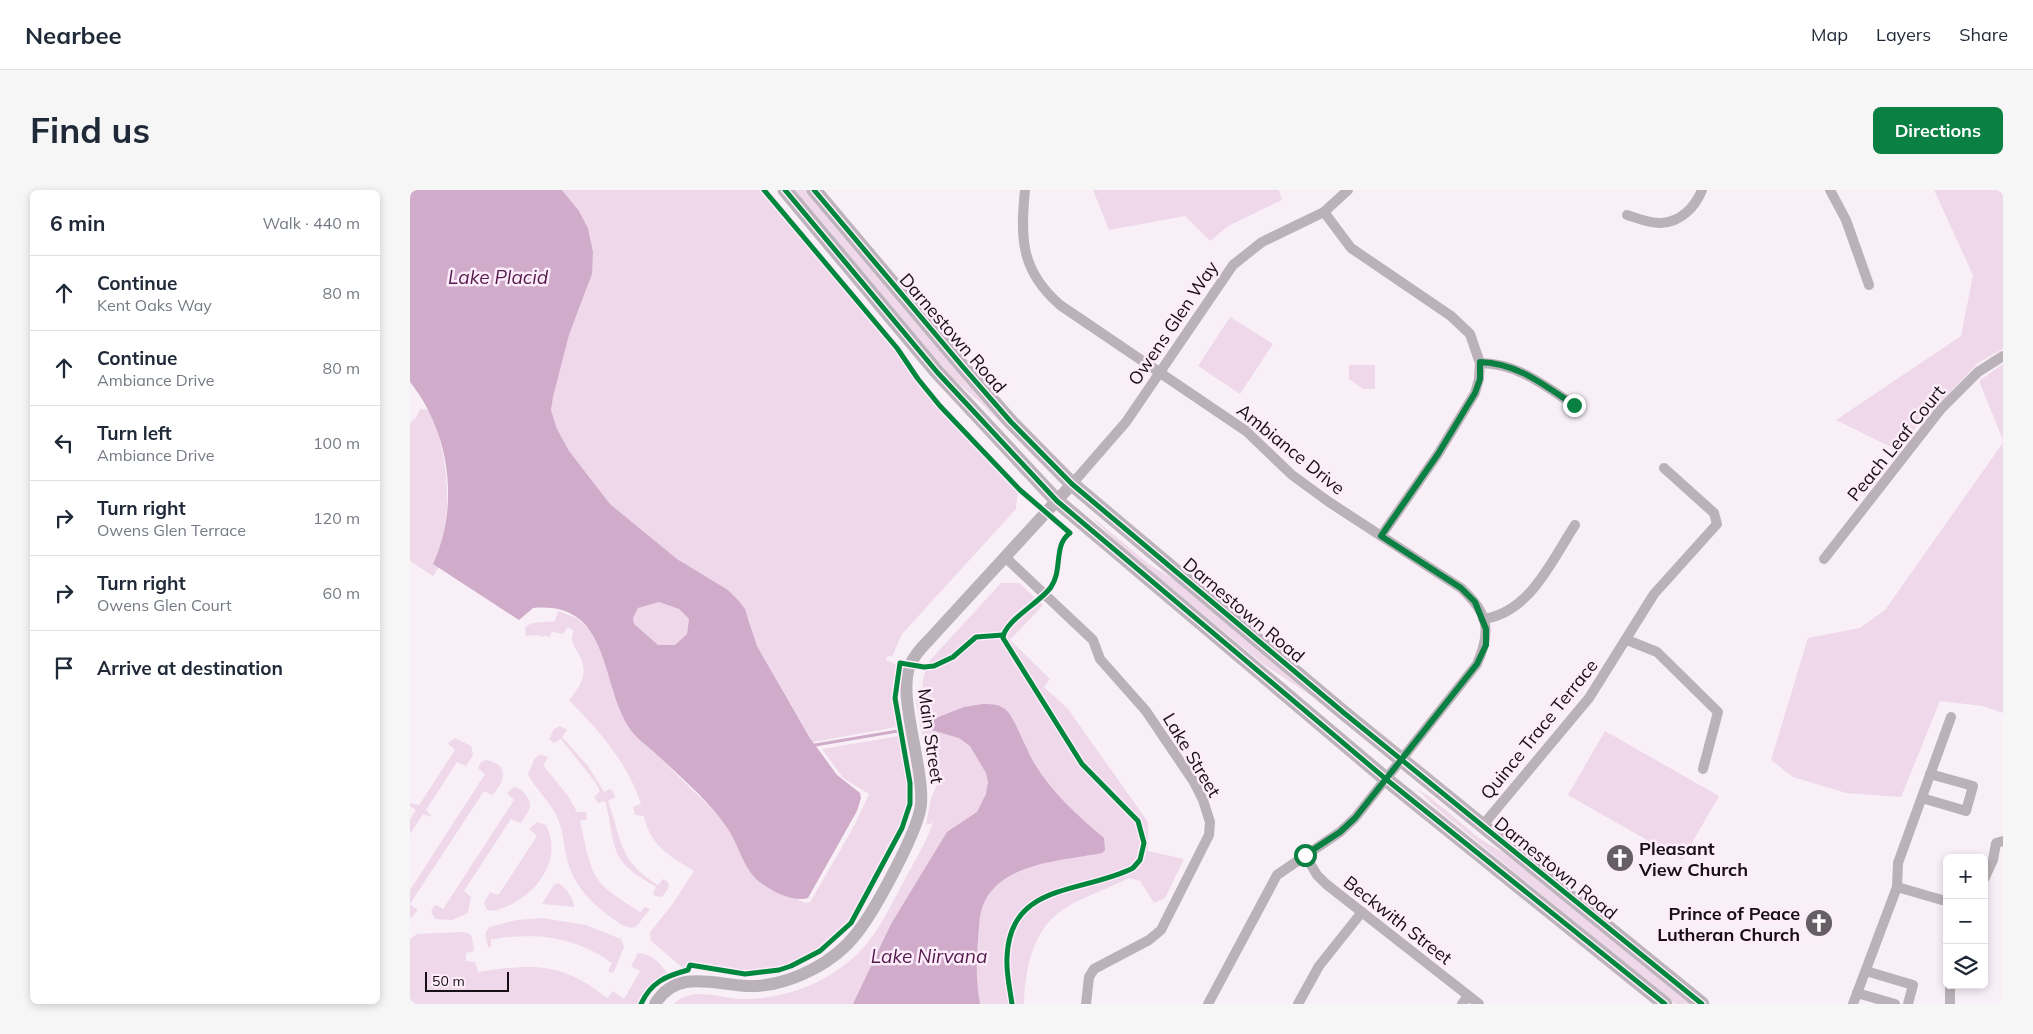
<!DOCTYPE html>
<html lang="en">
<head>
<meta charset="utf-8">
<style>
  :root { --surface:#fff; --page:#f6f6f7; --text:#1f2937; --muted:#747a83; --line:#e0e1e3; --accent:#0b8043 }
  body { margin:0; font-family:Mulish,sans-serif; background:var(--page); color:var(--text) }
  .controls { position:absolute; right:15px; bottom:15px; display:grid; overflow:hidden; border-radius:8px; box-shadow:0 2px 8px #0003 }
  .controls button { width:45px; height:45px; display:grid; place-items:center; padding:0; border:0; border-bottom:1px solid var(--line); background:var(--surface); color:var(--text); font:25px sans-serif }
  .scale { position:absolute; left:15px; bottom:12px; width:84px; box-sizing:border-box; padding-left:5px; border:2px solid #160f15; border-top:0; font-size:14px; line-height:18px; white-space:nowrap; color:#160f15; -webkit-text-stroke:4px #fdecfa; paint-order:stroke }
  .stop { position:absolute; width:15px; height:15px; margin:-11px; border:4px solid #0b8043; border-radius:50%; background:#fff }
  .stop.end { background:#0b8043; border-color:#fff; box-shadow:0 1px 5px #0008 }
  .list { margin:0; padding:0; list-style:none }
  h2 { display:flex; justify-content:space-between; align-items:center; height:65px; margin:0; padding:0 20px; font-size:21px }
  h2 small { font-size:16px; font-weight:400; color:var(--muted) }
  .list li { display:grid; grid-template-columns:32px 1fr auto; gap:15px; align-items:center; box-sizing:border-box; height:75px; padding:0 20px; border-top:1px solid var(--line) }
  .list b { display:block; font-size:19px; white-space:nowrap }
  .list p { margin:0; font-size:16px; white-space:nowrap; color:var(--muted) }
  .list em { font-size:16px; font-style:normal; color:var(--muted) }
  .icon { flex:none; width:28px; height:28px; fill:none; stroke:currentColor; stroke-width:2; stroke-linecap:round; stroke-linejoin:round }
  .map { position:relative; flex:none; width:1593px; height:814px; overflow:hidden; border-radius:8px }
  header { display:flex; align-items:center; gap:30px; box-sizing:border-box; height:70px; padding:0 25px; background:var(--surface); border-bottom:1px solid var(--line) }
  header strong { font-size:24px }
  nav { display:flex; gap:28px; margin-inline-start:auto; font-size:18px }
  .intro { display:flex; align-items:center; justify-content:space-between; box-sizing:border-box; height:120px; padding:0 30px }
  h1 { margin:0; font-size:35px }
  .button { padding:12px 22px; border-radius:8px; background:var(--accent); color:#fff; font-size:18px; font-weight:700 }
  main { display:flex; gap:30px; padding:0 30px }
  aside { flex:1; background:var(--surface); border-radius:8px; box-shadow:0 2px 8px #0003 }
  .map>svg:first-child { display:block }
  .green { fill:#eed8ea }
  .water { fill:#d0abca; fill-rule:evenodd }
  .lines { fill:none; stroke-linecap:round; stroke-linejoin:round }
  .stream { stroke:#d0abca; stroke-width:3 }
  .minor { stroke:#bab2b8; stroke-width:10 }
  .tertiary { stroke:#bab2b8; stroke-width:12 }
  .primary { stroke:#beb4bc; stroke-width:15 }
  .cycleway-casing { stroke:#fdecfa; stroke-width:8 }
  .cycleway { stroke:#00873e; stroke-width:5 }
  .route { stroke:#0b8043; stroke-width:6 }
  .labels { text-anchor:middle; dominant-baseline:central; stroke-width:5; stroke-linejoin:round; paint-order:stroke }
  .street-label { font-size:18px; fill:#160f15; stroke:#fdecfa }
  .poi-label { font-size:18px; font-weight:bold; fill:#160f15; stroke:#fdecfa; text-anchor:start }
  .water-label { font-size:19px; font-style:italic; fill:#54194d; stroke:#fdecfa }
</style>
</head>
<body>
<header>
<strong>Nearbee</strong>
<nav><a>Map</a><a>Layers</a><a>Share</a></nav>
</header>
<div class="intro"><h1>Find us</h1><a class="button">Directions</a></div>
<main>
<aside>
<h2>6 min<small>Walk · 440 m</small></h2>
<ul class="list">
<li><svg class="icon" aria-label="ahead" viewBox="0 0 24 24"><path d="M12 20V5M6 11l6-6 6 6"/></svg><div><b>Continue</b><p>Kent Oaks Way</p></div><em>80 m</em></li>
<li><svg class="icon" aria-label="ahead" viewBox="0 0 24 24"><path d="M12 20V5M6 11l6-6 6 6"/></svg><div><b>Continue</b><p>Ambiance Drive</p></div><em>80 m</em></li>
<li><svg class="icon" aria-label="left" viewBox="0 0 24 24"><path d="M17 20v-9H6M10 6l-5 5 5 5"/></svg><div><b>Turn left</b><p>Ambiance Drive</p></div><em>100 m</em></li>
<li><svg class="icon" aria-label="right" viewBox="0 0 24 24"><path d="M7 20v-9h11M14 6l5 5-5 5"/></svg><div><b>Turn right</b><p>Owens Glen Terrace</p></div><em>120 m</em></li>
<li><svg class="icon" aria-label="right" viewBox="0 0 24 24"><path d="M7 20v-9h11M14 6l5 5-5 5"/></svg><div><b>Turn right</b><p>Owens Glen Court</p></div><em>60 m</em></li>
<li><svg class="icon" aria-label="arrive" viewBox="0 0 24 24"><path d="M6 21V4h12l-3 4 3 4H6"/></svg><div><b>Arrive at destination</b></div></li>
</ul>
</aside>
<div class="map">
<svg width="1593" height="814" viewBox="0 0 1593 814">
  <rect width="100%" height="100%" fill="#f9f0f7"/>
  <g class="green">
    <polygon points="152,0 351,0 483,157 506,190 528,217 608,300 606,319 492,444 482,467 478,466 476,470 487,475 482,500 487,537 403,552 347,456 339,429 318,400 267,369 200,314 159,261 147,239 141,220 143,207 159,145 177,98 183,62 178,37 169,21"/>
    <polygon points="384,0 396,0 550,184 636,278 571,213 541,187"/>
    <polygon points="683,0 869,0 872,10 818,36 800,51 775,26 699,40"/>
    <polygon points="1524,0 1593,0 1593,159 1568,173 1485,259 1426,230 1551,146 1563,85"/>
    <polygon points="820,127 863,154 830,204 788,176"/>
    <polygon points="1593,174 1593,523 1573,516 1530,511 1491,607 1436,603 1383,587 1361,570 1398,448 1450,438 1475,420 1592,254 1593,250 1569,191"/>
    <polygon points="939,175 965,175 965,199 953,199 939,189"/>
    <path d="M10 219 20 220C27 233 29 247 32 260 40 300 40 336 23 374L29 377 23 386 0 371V235L1 231 6 228Z"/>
    <polygon points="676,322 740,375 765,390 965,557 900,505 853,474 712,357"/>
    <path d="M591 393H609L633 415 600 450 640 489 634 497 658 519 738 632V661L774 669 755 708 744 713 730 691 719 688C698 699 672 707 652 720 622 741 615 780 614 814H264C283 795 310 809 333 809 383 809 432 787 462 747 475 729 484 709 494 691 504 672 516 653 523 633L516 635 521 608 527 595 519 577 523 567 520 549 512 544 506 510 510 504 513 506C511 492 514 480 522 468Z"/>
    <polygon points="249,412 269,419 279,429 277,444 265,455 248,456 224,434 223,428 228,418"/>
    <path d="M148 421 167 428 184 444 191 457 219 538 305 622 319 640 342 684 354 695 396 713 400 712 443 638 459 604 433 588 412 559 489 546C492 567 501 592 497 614 493 635 481 654 471 673 445 723 422 767 361 779 333 785 305 777 278 772L273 778 241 751 240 742 262 715 284 681C260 666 240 656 234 626L225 625 223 617 231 614C218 573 189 541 159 510 195 469 152 460 164 441L158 437 153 444 142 442 139 447 134 445 133 447 128 445 116 446 115 437 122 433 145 431Z"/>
    <path d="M150 536 157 540 152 547 178 576 194 602 200 599 203 601 205 607 198 611C212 649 208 671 248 695L253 689 258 692 259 697 252 707 245 706 243 703 246 697C230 687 210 677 205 657 200 642 200 627 195 611L188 613 184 607 190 601 186 593 151 549 144 553 139 549 144 539Z"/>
    <polygon points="1195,541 1309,606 1272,670 1158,605"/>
    <polygon points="45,548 61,556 63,565 56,576 47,572 16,620 22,627 13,624 0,644 0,629 6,620 0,616 0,613 9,615 45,560 38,553"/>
    <path d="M131 564 138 568 133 575 158 606 167 622H176L177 629 170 631C183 688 179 690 230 722L235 717 240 719 226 737C218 740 209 733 202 728 180 712 162 694 156 665 153 651 153 638 146 625 139 610 125 599 118 584L125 568Z"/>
    <path d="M76 570C100 574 95 592 82 605L74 601 0 714 8 720 0 729V700L75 584 68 578 71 572Z"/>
    <path d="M104 597C110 598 112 600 115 604 125 616 118 622 111 633L101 629 54 701 61 707 58 723 42 730 25 729 21 722 23 717 26 715 33 719 104 610 97 603Z"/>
    <polygon points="1006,598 1021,608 1069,648 1102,668 1281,814 1266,814 1248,800 1024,616"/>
    <path d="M127 632 136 635C153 668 128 702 100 715 92 718 85 722 77 720L74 713 80 702 88 705 91 701 127 646 119 639Z"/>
    <path d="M148 693C155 696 165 711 164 717L132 714 144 695Z"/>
    <path d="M132 728 176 735 211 749 214 757 204 782 201 783 198 781 202 773C166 747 128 742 85 749H81V757H78L75 744 79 737 107 730Z"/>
    <path d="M52 742 58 743 62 747 64 761 56 763V771L65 772 68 782C122 774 151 771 197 808L203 801 214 809 230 781 221 776 228 763C239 763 253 774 257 784 245 786 234 804 229 814H0V749L7 744Z"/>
  </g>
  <g class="water">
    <path d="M0 0H152L169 21 178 38 183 62 182 84 159 145 143 207 141 220 147 239 159 261 200 314 267 369 318 400 328 410 335 419 347 456 400 548 427 585 450 603 451 608 447 621 398 708C383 713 357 699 346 689 333 676 328 654 318 639 299 611 272 588 247 565 238 556 224 547 218 536 190 490 200 411 123 418L109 430 23 374C50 315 40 242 0 192ZM249 412 269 419 279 429 277 444 265 455H248L224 434 223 428 228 418Z"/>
    <path d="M573 514C582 514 591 514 598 522 606 532 616 559 624 573 643 604 667 625 694 648L695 660 692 663C653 671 587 672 572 718 569 727 569 739 568 749 566 770 566 793 570 814H443L481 734 537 642 567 622 576 604 578 592 576 583 560 556 549 548 518 539 516 532 554 517Z"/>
  </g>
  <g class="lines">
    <polyline class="stream" points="405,555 488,541"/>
    <g class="minor">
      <path d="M615 0C610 49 611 81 650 115L836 241 882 285 919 312 1051 398C1078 423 1082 440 1067 474L945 628 930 642 867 685 798 814"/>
      <polyline points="1420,0 1436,30 1459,95"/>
      <polyline points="914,22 941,58 1041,126 1060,144 1070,173 1069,189 1065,203 1028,264 971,346"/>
      <path d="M1217 25C1227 28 1241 34 1251 33 1271 32 1285 17 1292 0"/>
      <path d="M1070 173C1107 173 1134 195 1164 215"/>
      <polyline points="662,294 716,232 823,75 852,52 914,22 938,0"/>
      <polyline points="595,367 683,450 690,469 736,521 784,592 793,610 800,632 799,645 751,740 739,750 684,779 679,787 676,814"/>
      <polyline points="1414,369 1531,219 1568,182 1593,166"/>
      <path d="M1073 429C1120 423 1142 370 1165 335"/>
      <polyline points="1217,450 1247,462 1308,522 1293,579"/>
      <polyline points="1512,608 1556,621 1563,596 1520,584"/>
      <polyline points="1073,635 1179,508 1244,404 1307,334 1304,323 1254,278"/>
      <polyline points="895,665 907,685 916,694 1069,814"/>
      <polyline points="1574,689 1583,670 1586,653 1593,651"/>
      <polyline points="1487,697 1532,710"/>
      <polyline points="1456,781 1503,795 1498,814"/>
      <polyline points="1540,795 1540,814"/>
      <polyline points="1447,803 1485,814"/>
      <polyline points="888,814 909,776 952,722"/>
      <polyline points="1052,814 1058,806"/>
      <polyline points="1443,814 1487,697 1488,673 1541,527"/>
    </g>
    <path class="tertiary" d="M245 814C268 775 311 798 346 796 383 794 425 772 447 743 465 720 509 640 511 614 514 576 487 506 500 475 504 466 511 458 518 451L662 294"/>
    <g class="primary">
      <polyline points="375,0 527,182 647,311 977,590 1255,814"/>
      <polyline points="404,0 553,177 601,232 662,294 934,523 1292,814"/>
    </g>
    <defs>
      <g id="cycleway">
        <path d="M354 0 487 158 508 189 530 216 610 300 660 343C643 355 653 380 641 397 631 412 594 431 593 448L672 574 728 631 734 653 730 670 723 678C672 704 599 692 597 768 596 783 600 799 602 814"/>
        <polyline points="375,0 527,182 647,311 977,590 1255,814"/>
        <polyline points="404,0 553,177 601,232 662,294 934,523 1292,814"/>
        <path d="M231 814C241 792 256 786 278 780L280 775 335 784 369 780 381 776 410 761 441 733 492 638 500 614V593L485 508 490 473 514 477 524 476 543 467 566 447 593 445"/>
      </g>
    </defs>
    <use href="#cycleway" class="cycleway-casing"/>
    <use href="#cycleway" class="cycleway"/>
  </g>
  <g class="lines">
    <path class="route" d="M895 665 930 642 945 628 1067 474 1076 455V439L1065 412 1051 398 971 346 1028 264 1065 203 1070 189V172C1107 173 1134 195 1164 215"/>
  </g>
  <defs>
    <symbol id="church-disc" viewBox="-11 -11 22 22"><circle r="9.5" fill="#655e64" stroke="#fdecfa"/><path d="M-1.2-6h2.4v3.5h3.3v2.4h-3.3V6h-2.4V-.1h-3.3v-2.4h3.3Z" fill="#fff"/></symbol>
  </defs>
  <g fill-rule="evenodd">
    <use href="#church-disc" x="1194" y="652" width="32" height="32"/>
    <use href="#church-disc" x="1393" y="717" width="32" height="32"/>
  </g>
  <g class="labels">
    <g class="street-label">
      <text transform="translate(763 133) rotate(-56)">Owens Glen Way</text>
      <text transform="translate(543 143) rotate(49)">Darnestown Road</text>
      <text transform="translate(1486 253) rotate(-51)">Peach Leaf Court</text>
      <text transform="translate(881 259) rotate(39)">Ambiance Drive</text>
      <text transform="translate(834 420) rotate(40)">Darnestown Road</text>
      <text transform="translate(1129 539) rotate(-51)">Quince Trace Terrace</text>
      <text transform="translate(521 546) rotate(82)">Main Street</text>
      <text transform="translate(782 565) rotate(59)">Lake Street</text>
      <text transform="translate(1146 678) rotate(39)">Darnestown Road</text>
      <text transform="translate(988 730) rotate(38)">Beckwith Street</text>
    </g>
    <g class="poi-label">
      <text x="1229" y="658">Pleasant<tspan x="1229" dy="21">View Church</tspan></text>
      <text x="1390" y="723" text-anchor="end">Prince of Peace<tspan x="1390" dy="21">Lutheran Church</tspan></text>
    </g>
    <g class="water-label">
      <text x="88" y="87">Lake Placid</text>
      <text x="519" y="766">Lake Nirvana</text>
    </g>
  </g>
</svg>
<div class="controls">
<button>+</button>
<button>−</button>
<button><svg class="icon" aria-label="layers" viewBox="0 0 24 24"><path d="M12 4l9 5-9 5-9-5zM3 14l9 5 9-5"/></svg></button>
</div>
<div class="scale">50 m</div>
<div class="stop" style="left:895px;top:665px"></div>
<div class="stop end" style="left:1164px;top:215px"></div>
</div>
</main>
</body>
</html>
